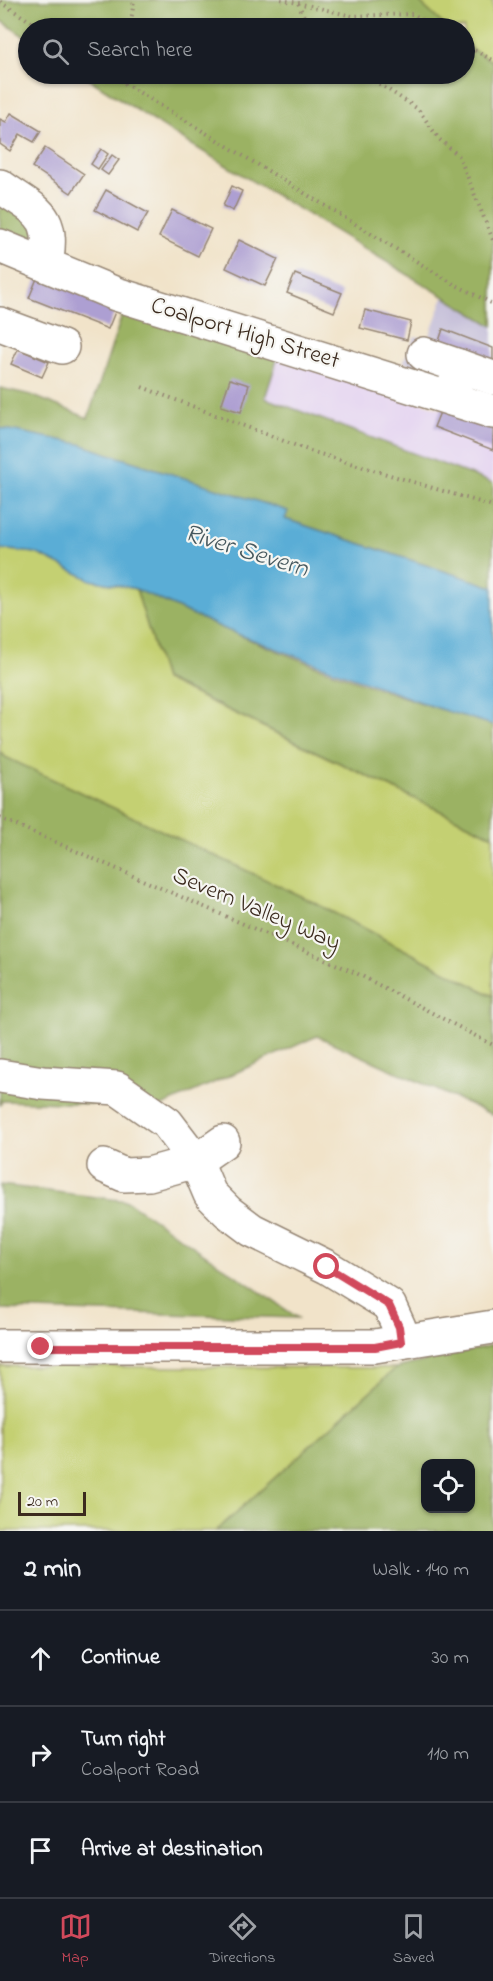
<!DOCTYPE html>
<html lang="en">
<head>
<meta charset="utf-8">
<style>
  :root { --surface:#171b24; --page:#20242c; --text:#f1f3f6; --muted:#9ea1a6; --line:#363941; --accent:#d1495b }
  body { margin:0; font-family:"Indie Flower",sans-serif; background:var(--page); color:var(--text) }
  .controls { position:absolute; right:18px; bottom:18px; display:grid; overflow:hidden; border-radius:12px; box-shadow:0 2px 4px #0004 }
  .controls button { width:54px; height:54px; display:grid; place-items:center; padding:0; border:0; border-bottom:2px solid var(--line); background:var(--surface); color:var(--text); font:30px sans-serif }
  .scale { position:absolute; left:18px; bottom:15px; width:68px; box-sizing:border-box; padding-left:6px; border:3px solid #3b2a1e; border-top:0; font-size:16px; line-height:21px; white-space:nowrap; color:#3b2a1e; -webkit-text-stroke:4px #f6f6f2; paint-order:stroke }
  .stop { position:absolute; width:18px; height:18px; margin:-14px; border:4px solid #d1495b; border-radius:50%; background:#fff }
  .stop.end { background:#d1495b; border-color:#fff; box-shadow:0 2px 6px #0008 }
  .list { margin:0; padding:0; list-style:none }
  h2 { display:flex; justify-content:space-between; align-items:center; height:78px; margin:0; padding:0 24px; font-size:26px }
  h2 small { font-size:20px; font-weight:400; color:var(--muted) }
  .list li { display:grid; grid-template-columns:39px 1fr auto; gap:18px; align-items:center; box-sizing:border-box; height:96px; padding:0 24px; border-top:2px solid var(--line) }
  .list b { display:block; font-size:22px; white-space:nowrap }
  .list p { margin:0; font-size:20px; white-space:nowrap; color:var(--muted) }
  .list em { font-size:20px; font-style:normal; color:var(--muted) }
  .icon { flex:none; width:33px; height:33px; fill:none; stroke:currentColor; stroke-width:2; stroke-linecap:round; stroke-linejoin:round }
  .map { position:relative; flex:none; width:493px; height:1531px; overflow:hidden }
  .search { position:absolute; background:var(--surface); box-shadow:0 2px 4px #0004; left:18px; right:18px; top:18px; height:66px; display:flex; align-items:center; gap:15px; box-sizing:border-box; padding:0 21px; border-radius:33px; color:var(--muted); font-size:22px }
  .sheet { height:366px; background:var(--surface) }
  nav { display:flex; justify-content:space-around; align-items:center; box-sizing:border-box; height:84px; border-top:2px solid var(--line); background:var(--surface); font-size:16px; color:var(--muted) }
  nav a { display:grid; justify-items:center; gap:3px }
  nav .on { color:var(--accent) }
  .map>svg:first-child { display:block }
  .built { fill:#e4d3f1 }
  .industrial { fill:#c6c0d9 }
  .green { fill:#c4d072; stroke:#807d48; stroke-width:1.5 }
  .forest { fill:#9bb264; stroke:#6b6e41; stroke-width:1.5; fill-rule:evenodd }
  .water { fill:#5aadd6; stroke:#4a6c7a; stroke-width:1.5 }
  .building { fill:#ad9fd2 }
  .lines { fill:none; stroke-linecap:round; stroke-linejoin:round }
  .minor-casing { stroke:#968674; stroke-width:36 }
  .path { stroke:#968674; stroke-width:4; stroke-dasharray:1.5 4.5; stroke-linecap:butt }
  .minor { stroke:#fff; stroke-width:33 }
  .route { stroke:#d1495b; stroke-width:8 }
  .labels { text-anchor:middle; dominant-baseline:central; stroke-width:4.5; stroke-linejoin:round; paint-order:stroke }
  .street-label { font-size:24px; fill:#3b2a1e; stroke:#f6f6f2 }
  .water-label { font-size:26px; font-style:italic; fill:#46585e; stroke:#f6f6f2 }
</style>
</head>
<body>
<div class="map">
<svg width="493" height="1531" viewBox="0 0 493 1531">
  <rect width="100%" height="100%" fill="#f6f6f2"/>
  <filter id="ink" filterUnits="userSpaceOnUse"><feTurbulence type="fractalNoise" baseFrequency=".0167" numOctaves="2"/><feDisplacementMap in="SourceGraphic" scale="12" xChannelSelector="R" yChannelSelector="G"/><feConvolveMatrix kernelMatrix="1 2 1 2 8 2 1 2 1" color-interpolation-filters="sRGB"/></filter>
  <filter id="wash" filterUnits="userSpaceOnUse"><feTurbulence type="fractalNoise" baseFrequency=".008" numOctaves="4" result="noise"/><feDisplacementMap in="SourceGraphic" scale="24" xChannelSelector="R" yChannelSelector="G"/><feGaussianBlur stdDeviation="1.35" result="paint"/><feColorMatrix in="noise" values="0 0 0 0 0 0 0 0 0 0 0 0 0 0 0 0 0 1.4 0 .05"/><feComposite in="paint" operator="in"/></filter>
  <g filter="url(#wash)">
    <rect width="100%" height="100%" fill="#f1e3c9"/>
    <polygon class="built" points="279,354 493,427 493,483 265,398"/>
    <polygon class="industrial" points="444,296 493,326 493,395 403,362 415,336 428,340"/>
    <g class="green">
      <polygon points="417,0 493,0 493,62 465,45 464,28 447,28"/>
      <polygon points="0,549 36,553 91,580 136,589 164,680 493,836 493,996 313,902 5,757 0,752"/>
      <polygon points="0,1366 396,1368 216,1531 0,1531"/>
    </g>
    <g class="forest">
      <polygon points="0,0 417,0 447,28 28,28 28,39 0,20"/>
      <polygon points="465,45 493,62 493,326 174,134 81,74 464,74"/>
      <polygon points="0,198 36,225 33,244 0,237"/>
      <polygon points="125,306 279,354 265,398 493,483 493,587 285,519 287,511 109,454 80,444 0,428 0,388 31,395 88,418"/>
      <path d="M136 589C166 602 196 617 227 630 313 667 403 699 493 725V836L164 679Z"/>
      <polygon points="0,752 5,757 313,902 493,996 493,1115 317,1036 162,1106 2,1101 0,1106"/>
      <polygon points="0,1185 127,1201 298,1318 0,1309"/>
      <path d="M493 1345V1531H216L396 1368ZM426 1464H470V1508H426Z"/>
    </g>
    <polygon class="water" points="0,428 80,444 109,454 288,511 285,519 493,587 493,725 440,709 322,666 227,630 136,589 91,580 36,553 0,549"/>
    <g id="blocks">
      <g class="building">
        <polygon points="11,113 41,131 34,142 20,134 10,151 0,144 0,119 6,122"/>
        <polygon points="45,148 84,174 71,193 32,167"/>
        <polygon points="101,149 108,154 98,169 91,164"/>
        <polygon points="112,155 119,160 108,175 101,170"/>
        <polygon points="232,186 242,191 233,211 223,206"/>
        <polygon points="106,190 148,213 137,232 95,210"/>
        <polygon points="172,210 211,229 198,256 159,237"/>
        <polygon points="239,240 278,259 265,286 226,268"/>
        <polygon points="295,274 342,293 334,312 287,293"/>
        <polygon points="38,276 117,307 108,329 29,298"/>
        <polygon points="365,310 411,322 407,340 360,328"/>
        <polygon points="443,329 493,348 493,365 438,344"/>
        <polygon points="18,349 49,362 42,377 11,364"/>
        <polygon points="230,379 249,385 241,412 221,406"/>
        <polygon points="442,407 493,427 493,450 434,427"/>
      </g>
    </g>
  </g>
  <g filter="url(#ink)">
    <use href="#blocks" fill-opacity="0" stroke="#968674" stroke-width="1.5"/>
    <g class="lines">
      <defs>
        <g id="minor">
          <path d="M0 186C38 213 55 213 46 265"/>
          <polyline points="0,246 116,294 493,412"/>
          <polyline points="0,324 62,347"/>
          <polyline points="424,354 459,366 452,399"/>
          <polyline points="459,366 493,378"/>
          <polyline points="0,1076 43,1083 117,1088 167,1123 196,1161 210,1194 228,1212 252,1230 327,1267 389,1305 399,1327 401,1342"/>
          <polyline points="104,1166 124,1175 149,1174 196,1161 223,1142"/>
          <polyline points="0,1346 375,1346 493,1327"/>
        </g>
      </defs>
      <use href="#minor" class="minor-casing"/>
      <g class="path">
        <polyline points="281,0 298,3 309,28"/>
        <polyline points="0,2 41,28"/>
        <polyline points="298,3 352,16 413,14 437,28"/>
        <polyline points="130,28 134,0"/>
        <polyline points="464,45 493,60"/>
        <polyline points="109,74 452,283 493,304"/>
        <polyline points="364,74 418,109 439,139 459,156 493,240"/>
        <polyline points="123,83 125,74"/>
        <polyline points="142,387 310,451 493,506"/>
        <polyline points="0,818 356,973 493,1045"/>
      </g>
      <use href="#minor" class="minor"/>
    </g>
  </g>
  <g class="lines" filter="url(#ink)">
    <polyline class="route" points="41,1347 375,1347 401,1342 399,1327 389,1305 327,1267"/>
  </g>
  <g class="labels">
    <g class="street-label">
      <text transform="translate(245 334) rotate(17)">Coalport High Street</text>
      <text transform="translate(256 910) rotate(23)">Severn Valley Way</text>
    </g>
    <g class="water-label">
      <text transform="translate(246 552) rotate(17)">River Severn</text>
    </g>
  </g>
</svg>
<div class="controls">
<button><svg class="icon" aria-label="locate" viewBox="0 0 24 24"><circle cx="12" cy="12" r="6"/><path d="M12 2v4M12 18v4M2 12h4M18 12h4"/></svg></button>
</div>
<div class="scale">20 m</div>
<div class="stop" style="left:327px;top:1267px"></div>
<div class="stop end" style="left:41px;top:1347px"></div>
<div class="search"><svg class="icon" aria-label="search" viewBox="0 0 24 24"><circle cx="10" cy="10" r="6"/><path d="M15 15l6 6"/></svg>Search here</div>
</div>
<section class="sheet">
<h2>2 min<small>Walk · 140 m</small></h2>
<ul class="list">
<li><svg class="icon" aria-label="ahead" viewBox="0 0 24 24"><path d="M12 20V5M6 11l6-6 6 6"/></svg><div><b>Continue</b></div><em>30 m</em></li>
<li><svg class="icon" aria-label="right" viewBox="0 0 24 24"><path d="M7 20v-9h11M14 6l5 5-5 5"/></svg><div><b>Turn right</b><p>Coalport Road</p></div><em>110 m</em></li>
<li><svg class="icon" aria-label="arrive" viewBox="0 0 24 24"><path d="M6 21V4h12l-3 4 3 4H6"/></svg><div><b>Arrive at destination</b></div></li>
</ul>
</section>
<nav>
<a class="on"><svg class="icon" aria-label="map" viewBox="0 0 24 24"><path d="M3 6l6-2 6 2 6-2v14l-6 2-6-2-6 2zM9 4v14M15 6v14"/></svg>Map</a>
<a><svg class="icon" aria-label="directions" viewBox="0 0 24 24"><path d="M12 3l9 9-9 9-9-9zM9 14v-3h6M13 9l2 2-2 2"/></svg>Directions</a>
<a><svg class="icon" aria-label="saved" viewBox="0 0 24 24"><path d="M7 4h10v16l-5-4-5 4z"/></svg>Saved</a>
</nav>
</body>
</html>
